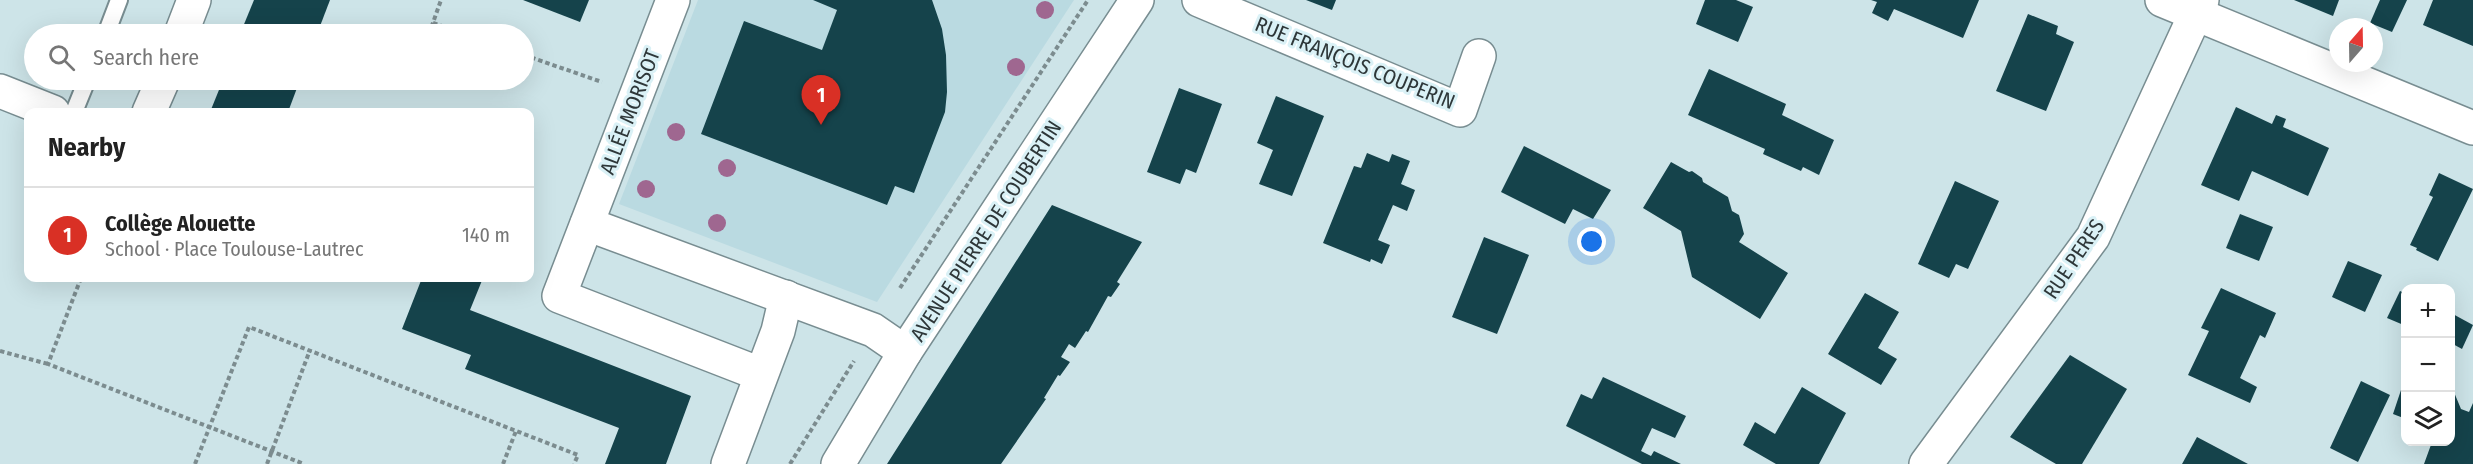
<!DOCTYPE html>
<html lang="en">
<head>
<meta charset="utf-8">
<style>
  :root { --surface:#fff; --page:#f6f6f6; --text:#222; --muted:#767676; --line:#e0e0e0; --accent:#d93025 }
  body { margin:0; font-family:"Fira Sans Condensed",sans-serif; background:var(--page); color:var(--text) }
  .controls { position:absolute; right:18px; bottom:18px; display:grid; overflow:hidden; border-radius:12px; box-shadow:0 6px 24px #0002 }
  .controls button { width:54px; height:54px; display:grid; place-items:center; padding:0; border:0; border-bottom:2px solid var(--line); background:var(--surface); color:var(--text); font:30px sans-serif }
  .compass { position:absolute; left:2329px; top:18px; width:54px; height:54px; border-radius:50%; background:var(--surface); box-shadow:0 6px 24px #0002; rotate:20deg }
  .you { position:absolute; left:1592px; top:242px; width:21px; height:21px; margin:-15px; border:4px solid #fff; border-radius:50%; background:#1a73e8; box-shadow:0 0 0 9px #1a73e833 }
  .badge { display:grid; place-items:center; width:39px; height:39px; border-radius:50%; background:var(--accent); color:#fff; font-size:20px; font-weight:700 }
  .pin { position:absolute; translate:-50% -50px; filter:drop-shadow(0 2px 3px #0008) }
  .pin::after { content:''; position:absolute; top:32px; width:21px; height:18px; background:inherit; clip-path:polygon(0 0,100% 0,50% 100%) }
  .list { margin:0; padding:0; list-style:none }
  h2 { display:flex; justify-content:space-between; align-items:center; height:78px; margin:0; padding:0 24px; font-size:26px }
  h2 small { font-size:20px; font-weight:400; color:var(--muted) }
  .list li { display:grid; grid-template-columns:39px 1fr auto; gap:18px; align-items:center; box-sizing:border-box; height:96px; padding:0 24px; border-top:2px solid var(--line) }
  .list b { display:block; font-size:22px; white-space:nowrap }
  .list p { margin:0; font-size:20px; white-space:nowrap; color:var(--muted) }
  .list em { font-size:20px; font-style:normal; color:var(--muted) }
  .icon { flex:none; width:33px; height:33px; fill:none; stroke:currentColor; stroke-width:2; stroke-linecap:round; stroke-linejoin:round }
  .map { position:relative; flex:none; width:2473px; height:464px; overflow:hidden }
  .search { position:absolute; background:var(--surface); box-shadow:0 6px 24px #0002; left:24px; top:24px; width:510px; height:66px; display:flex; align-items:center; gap:15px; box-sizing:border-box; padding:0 21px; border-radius:33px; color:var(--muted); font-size:22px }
  .panel { position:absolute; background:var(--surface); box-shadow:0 6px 24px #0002; left:24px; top:108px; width:510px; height:174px; border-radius:12px }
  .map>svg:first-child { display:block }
  .built { fill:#badae1 }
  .building { fill:#15434b }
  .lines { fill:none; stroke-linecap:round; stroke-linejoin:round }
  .lane-casing { stroke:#788d91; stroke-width:20 }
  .street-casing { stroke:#788d91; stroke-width:36 }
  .path { stroke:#7c8c8f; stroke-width:4; stroke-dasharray:4.5 3; stroke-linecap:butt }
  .lane { stroke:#fff; stroke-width:16 }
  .street { stroke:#fff; stroke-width:33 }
  .tree { fill:#9f6790 }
  .labels { text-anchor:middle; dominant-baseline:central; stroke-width:6; stroke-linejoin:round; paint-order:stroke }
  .street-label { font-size:21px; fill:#2e3739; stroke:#daf1f6 }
</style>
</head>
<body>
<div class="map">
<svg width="2473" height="464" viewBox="0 0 2473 464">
  <rect width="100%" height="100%" fill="#cde4e8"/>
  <polygon class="built" points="698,0 1074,0 877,302 619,204"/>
  <g class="building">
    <polygon points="254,0 330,0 317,34 240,34"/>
    <polygon points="523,0 589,0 580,22"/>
    <polygon points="813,0 932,0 942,29 946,55 947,92 945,112 914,193 895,186 887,205 701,134 744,21 822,50 837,10"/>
    <polygon points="1306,0 1336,0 1332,10"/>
    <polygon points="1705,0 1736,0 1753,7 1738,42 1696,24"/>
    <polygon points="1871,0 1979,0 1963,38 1894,9 1888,21 1872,13 1877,2"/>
    <polygon points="2294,0 2339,0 2333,16"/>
    <polygon points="2380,0 2407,0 2392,32 2370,23"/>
    <polygon points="2433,0 2473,0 2473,46 2423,25"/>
    <polygon points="2028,14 2058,26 2056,34 2074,42 2046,111 1996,91"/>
    <polygon points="1709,69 1786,104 1782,115 1834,140 1819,175 1803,167 1801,171 1763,154 1765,149 1688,115"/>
    <polygon points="223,80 300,80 288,112 210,112"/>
    <polygon points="1179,88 1222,104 1196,173 1186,169 1180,184 1147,172"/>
    <polygon points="1276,96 1324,116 1292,196 1259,184 1273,150 1257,143"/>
    <polygon points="2236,107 2272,124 2276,115 2286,119 2283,127 2329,148 2308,196 2252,171 2239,201 2201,185"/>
    <polygon points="1524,146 1611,190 1593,219 1573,209 1565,224 1501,192"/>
    <polygon points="1367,153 1389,162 1392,154 1410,161 1401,184 1415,190 1407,211 1393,205 1378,240 1390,245 1382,264 1371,259 1370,262 1323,243 1354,166 1361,168"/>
    <polygon points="1671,162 1689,172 1692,171 1702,178 1703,182 1728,197 1732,211 1739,215 1744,234 1739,242 1788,273 1760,319 1692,277 1681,231 1643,208"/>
    <polygon points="2439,173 2473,189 2438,261 2416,250 2417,248 2410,245 2433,197 2429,195"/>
    <polygon points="1955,181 1999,201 1968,269 1956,264 1949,278 1918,264"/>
    <polygon points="1052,205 1142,242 1117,282 1120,284 1111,297 1108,296 1088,332 1086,331 1075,348 1069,344 1061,357 1070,362 1060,376 1058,375 1044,398 1046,399 1001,464 887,464"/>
    <polygon points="2240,214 2273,227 2259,261 2226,248"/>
    <polygon points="1484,237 1529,255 1497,334 1452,317"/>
    <polygon points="2348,261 2382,275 2365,312 2332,297"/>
    <polygon points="422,278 483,278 470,310 691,396 666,464 605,464 619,428 465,369 471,355 402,329"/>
    <polygon points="2221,288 2276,313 2265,338 2260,335 2240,378 2257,387 2250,403 2188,375 2209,331 2201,328"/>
    <polygon points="2400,291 2406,294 2406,326 2387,318"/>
    <polygon points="1865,293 1899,312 1878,348 1897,359 1881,385 1828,354"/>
    <polygon points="2451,313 2473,325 2462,349 2451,343"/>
    <polygon points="2070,355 2127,389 2082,464 2056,464 2010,437"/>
    <polygon points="1603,377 1686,416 1675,438 1652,428 1641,451 1651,456 1654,451 1681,464 1642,464 1566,426 1581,394 1592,399"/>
    <polygon points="2405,378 2406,378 2406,419 2393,414"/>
    <polygon points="2361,381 2390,395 2358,462 2330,448"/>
    <polygon points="2451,385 2461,409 2469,412 2473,403 2473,464 2424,464 2432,442 2451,441"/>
    <polygon points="1802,387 1846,413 1819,464 1776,464 1743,445 1755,422 1775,434"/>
    <polygon points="2197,437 2248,464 2182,464"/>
  </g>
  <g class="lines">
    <defs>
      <g id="lane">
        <polyline points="106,34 119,0"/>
        <polyline points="74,112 87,80"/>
      </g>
      <g id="street">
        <polyline points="673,0 559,296 760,374"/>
        <polyline points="1199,0 1460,110 1479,56"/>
        <polyline points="2162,0 2473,128"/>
        <polyline points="181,34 194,0"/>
        <polyline points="0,91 53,112"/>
        <polyline points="149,112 163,80"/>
        <polyline points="587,224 873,330 905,352"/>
        <polyline points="728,464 778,331 786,297"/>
        <polyline points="838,464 905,352 1137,0"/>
        <polyline points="1926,464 2093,237 2202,0"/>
      </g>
    </defs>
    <use href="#lane" class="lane-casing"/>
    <use href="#street" class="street-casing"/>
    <g class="path">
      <polyline points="433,23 465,34"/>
      <polyline points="429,34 441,0"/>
      <polyline points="524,55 602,82"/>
      <polyline points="411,81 412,80"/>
      <polyline points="81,278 48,364 304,464"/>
      <polyline points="900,288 1088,0"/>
      <polyline points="0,351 48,364"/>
      <polyline points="195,464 249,327 578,455 574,464"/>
      <polyline points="267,464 310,350"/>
      <polyline points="503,464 516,431"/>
      <polyline points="790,464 854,361"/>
    </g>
    <use href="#lane" class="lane"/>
    <use href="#street" class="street"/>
  </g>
  <g class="tree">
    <circle cx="1045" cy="10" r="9"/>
    <circle cx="1016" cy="67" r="9"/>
    <circle cx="676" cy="132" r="9"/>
    <circle cx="727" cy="168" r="9"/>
    <circle cx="646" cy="189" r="9"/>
    <circle cx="717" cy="223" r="9"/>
  </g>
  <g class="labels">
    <g class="street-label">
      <text transform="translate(1355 63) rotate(22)">RUE FRANÇOIS COUPERIN</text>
      <text transform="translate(630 112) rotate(-69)">ALLÉE MORISOT</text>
      <text transform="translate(986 231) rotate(-57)">AVENUE PIERRE DE COUBERTIN</text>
      <text transform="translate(2074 259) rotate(-56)">RUE PERES</text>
    </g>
  </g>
</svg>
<div class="controls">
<button>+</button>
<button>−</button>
<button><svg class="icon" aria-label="layers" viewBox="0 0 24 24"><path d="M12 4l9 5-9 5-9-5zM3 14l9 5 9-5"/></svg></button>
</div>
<svg class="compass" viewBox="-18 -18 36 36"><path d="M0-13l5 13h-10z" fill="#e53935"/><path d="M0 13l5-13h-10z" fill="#767676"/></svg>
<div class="you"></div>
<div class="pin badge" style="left:821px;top:125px">1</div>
<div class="search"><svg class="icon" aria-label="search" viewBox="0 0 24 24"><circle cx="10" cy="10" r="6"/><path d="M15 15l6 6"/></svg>Search here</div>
<section class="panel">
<h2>Nearby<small></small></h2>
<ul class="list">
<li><span class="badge">1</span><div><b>Collège Alouette</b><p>School · Place Toulouse-Lautrec</p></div><em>140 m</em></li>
</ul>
</section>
</div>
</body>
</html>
